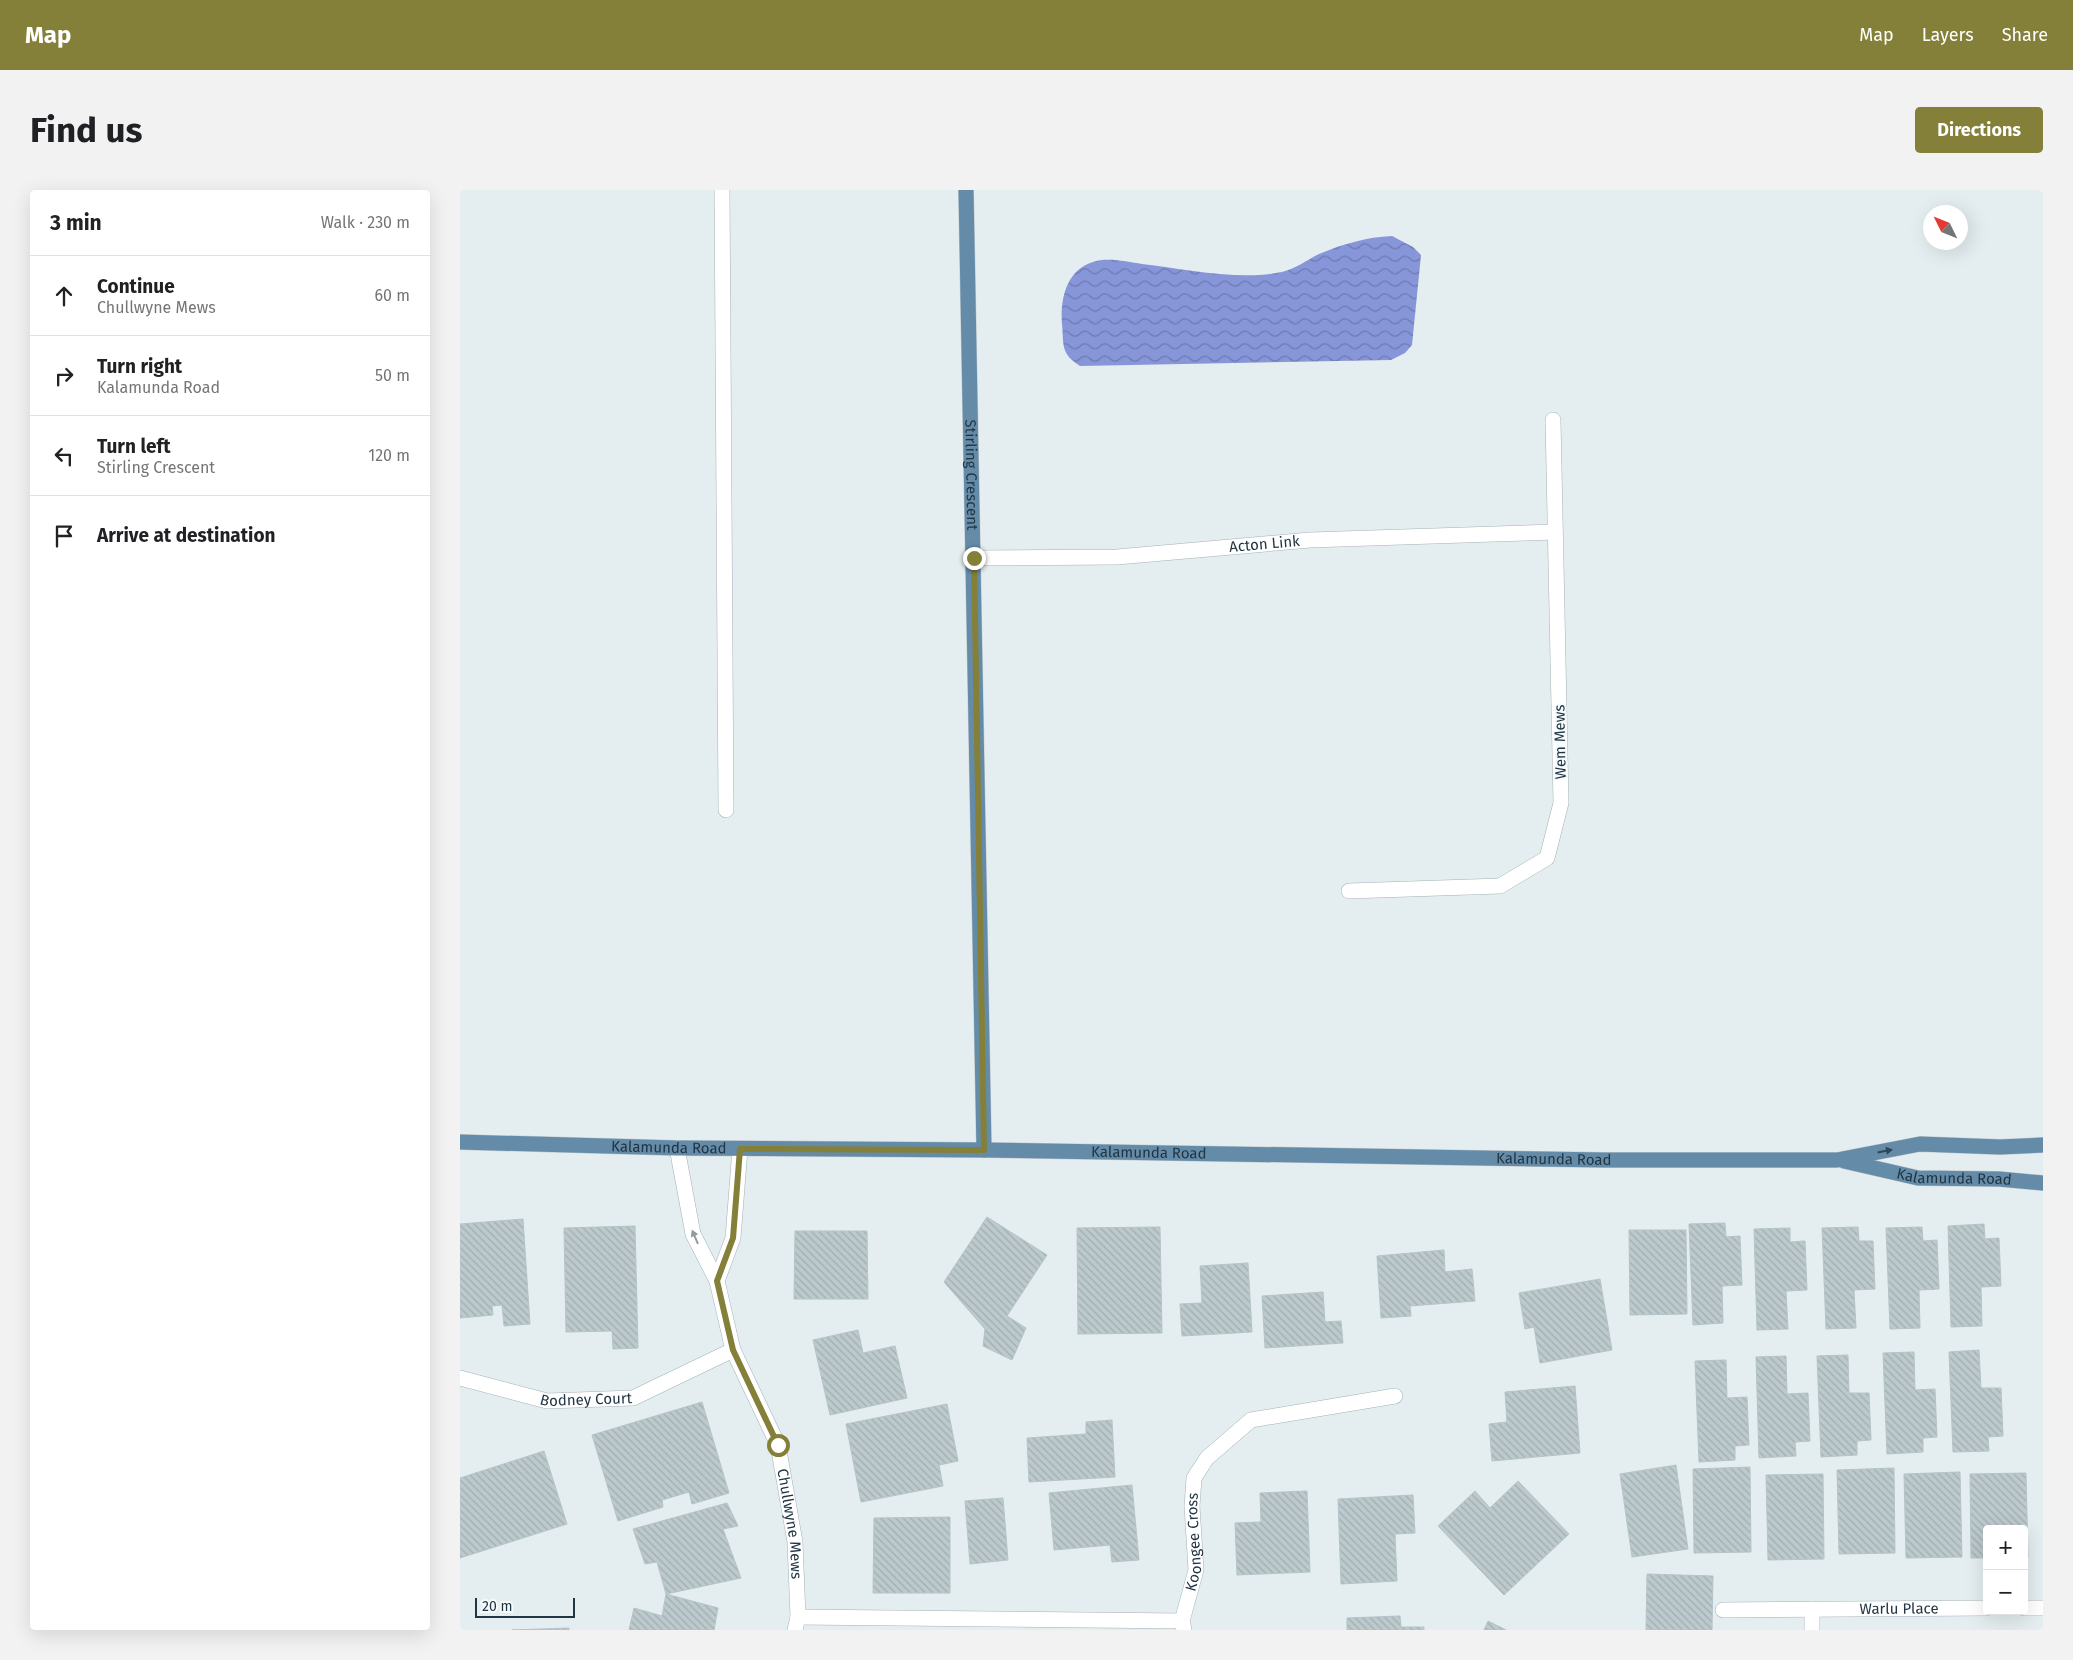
<!DOCTYPE html>
<html lang="en">
<head>
<meta charset="utf-8">
<style>
  :root { --surface:#fff; --page:#f2f2f2; --text:#202124; --muted:#757577; --line:#e0e0e0; --accent:#847f39 }
  body { margin:0; font-family:"Fira Sans",sans-serif; background:var(--page); color:var(--text) }
  .controls { position:absolute; right:15px; bottom:15px; display:grid; overflow:hidden; border-radius:5px; box-shadow:0 5px 20px #0002 }
  .controls button { width:45px; height:45px; display:grid; place-items:center; padding:0; border:0; border-bottom:1px solid var(--line); background:var(--surface); color:var(--text); font:25px sans-serif }
  .compass { position:absolute; left:1463px; top:15px; width:45px; height:45px; border-radius:50%; background:var(--surface); box-shadow:0 5px 20px #0002; rotate:313deg }
  .scale { position:absolute; left:15px; bottom:12px; width:100px; box-sizing:border-box; padding-left:5px; border:2px solid #213543; border-top:0; font-size:14px; line-height:18px; white-space:nowrap; color:#213543; -webkit-text-stroke:4px #f5fafb; paint-order:stroke }
  .stop { position:absolute; width:15px; height:15px; margin:-11px; border:4px solid #847f39; border-radius:50%; background:#fff }
  .stop.end { background:#847f39; border-color:#fff; box-shadow:0 1px 5px #0008 }
  .list { margin:0; padding:0; list-style:none }
  h2 { display:flex; justify-content:space-between; align-items:center; height:65px; margin:0; padding:0 20px; font-size:21px }
  h2 small { font-size:16px; font-weight:400; color:var(--muted) }
  .list li { display:grid; grid-template-columns:32px 1fr auto; gap:15px; align-items:center; box-sizing:border-box; height:80px; padding:0 20px; border-top:1px solid var(--line) }
  .list b { display:block; font-size:19px; white-space:nowrap }
  .list p { margin:0; font-size:16px; white-space:nowrap; color:var(--muted) }
  .list em { font-size:16px; font-style:normal; color:var(--muted) }
  .icon { flex:none; width:28px; height:28px; fill:none; stroke:currentColor; stroke-width:2; stroke-linecap:round; stroke-linejoin:round }
  .map { position:relative; flex:none; width:1583px; height:1440px; overflow:hidden; border-radius:5px }
  header { display:flex; align-items:center; gap:30px; box-sizing:border-box; height:70px; padding:0 25px; background:var(--accent); color:#fff }
  header strong { font-size:24px }
  nav { display:flex; gap:28px; margin-inline-start:auto; font-size:18px }
  .intro { display:flex; align-items:center; justify-content:space-between; box-sizing:border-box; height:120px; padding:0 30px }
  h1 { margin:0; font-size:35px }
  .button { padding:12px 22px; border-radius:5px; background:var(--accent); color:#fff; font-size:18px; font-weight:700 }
  main { display:flex; gap:30px; padding:0 30px }
  aside { flex:1; background:var(--surface); border-radius:5px; box-shadow:0 5px 20px #0002 }
  .map>svg:first-child { display:block }
  .water { fill:url(#water-waves) }
  .building { fill:url(#building-back-hatch); stroke:#b5c4ca }
  .lines { fill:none; stroke-linecap:round; stroke-linejoin:round }
  .minor-casing { stroke:#a6b2b8; stroke-width:16 }
  .major-casing { stroke:#c5cace; stroke-width:16 }
  .minor { stroke:#fff; stroke-width:15 }
  .major { stroke:#648ca9; stroke-width:15 }
  .oneway { fill:#2e4657 }
  .oneway2 { fill:#909aa1 }
  .route { stroke:#847f39; stroke-width:6 }
  .labels { text-anchor:middle; dominant-baseline:central; stroke-width:4; stroke-linejoin:round; paint-order:stroke }
  .street-label { font-size:15px; fill:#213543; stroke:#f5fafb }
</style>
</head>
<body>
<header>
<strong>Map</strong>
<nav><a>Map</a><a>Layers</a><a>Share</a></nav>
</header>
<div class="intro"><h1>Find us</h1><a class="button">Directions</a></div>
<main>
<aside>
<h2>3 min<small>Walk · 230 m</small></h2>
<ul class="list">
<li><svg class="icon" aria-label="ahead" viewBox="0 0 24 24"><path d="M12 20V5M6 11l6-6 6 6"/></svg><div><b>Continue</b><p>Chullwyne Mews</p></div><em>60 m</em></li>
<li><svg class="icon" aria-label="right" viewBox="0 0 24 24"><path d="M7 20v-9h11M14 6l5 5-5 5"/></svg><div><b>Turn right</b><p>Kalamunda Road</p></div><em>50 m</em></li>
<li><svg class="icon" aria-label="left" viewBox="0 0 24 24"><path d="M17 20v-9H6M10 6l-5 5 5 5"/></svg><div><b>Turn left</b><p>Stirling Crescent</p></div><em>120 m</em></li>
<li><svg class="icon" aria-label="arrive" viewBox="0 0 24 24"><path d="M6 21V4h12l-3 4 3 4H6"/></svg><div><b>Arrive at destination</b></div></li>
</ul>
</aside>
<div class="map">
<svg width="1583" height="1440" viewBox="0 0 1583 1440">
  <defs>
    <pattern id="water-waves" width="16" height="10" patternUnits="userSpaceOnUse" patternTransform="scale(1.25)"><rect width="16" height="10" fill="#8795d9"/><path d="M0 5q4-4 8 0t8 0" fill="none" stroke="#6e7ab2"/></pattern>
    <pattern id="building-back-hatch" width="6" height="6" patternUnits="userSpaceOnUse" patternTransform="scale(1.25)"><rect width="6" height="6" fill="#bcc9cd"/><path d="M-1 5l2 2M0 0l6 6M5-1l2 2" fill="none" stroke="#a1adb1"/></pattern>
  </defs>
  <rect width="100%" height="100%" fill="#e4edef"/>
  <path class="water" d="M932 46 953 57 961 65 952 155 945 163 931 170 620 176C600 163 604 155 602 134 600 110 606 80 633 72 647 67 668 72 682 74 725 79 779 91 822 82 835 79 847 70 859 64 883 54 907 47 932 46Z"/>
  <g class="building">
    <polygon points="527,1027 587,1065 547,1126 566,1138 552,1170 523,1156 525,1139 484,1092"/>
    <polygon points="63,1029 70,1134 44,1136 42,1115 32,1116 33,1125 0,1128 0,1034"/>
    <polygon points="1265,1033 1266,1047 1280,1046 1282,1095 1262,1096 1263,1133 1233,1135 1229,1034"/>
    <polygon points="1524,1034 1525,1049 1539,1048 1541,1096 1521,1097 1522,1136 1491,1137 1488,1036"/>
    <polygon points="175,1036 178,1158 153,1159 152,1141 106,1142 104,1038"/>
    <polygon points="700,1037 702,1143 618,1144 617,1038"/>
    <polygon points="1398,1037 1399,1051 1413,1051 1415,1099 1394,1100 1396,1138 1366,1139 1362,1038"/>
    <polygon points="1462,1037 1463,1051 1477,1050 1479,1099 1459,1100 1460,1138 1430,1139 1426,1038"/>
    <polygon points="1330,1038 1330,1052 1345,1051 1347,1100 1326,1101 1328,1139 1297,1140 1294,1039"/>
    <polygon points="1169,1040 1226,1040 1227,1124 1170,1125"/>
    <polygon points="335,1041 407,1041 408,1109 334,1109"/>
    <polygon points="984,1060 985,1082 1012,1079 1015,1111 950,1116 951,1126 921,1128 917,1066"/>
    <polygon points="788,1073 792,1142 722,1146 720,1114 742,1113 740,1076"/>
    <polygon points="1140,1089 1152,1160 1080,1173 1074,1137 1065,1139 1059,1103"/>
    <polygon points="863,1102 865,1132 881,1131 883,1153 805,1158 802,1106"/>
    <polygon points="398,1140 403,1163 435,1156 447,1208 370,1225 353,1150"/>
    <polygon points="1519,1160 1521,1198 1541,1198 1543,1246 1528,1247 1529,1261 1493,1262 1489,1162"/>
    <polygon points="1454,1162 1455,1200 1475,1199 1477,1247 1463,1248 1463,1262 1427,1264 1423,1163"/>
    <polygon points="1388,1165 1389,1203 1409,1203 1411,1250 1397,1251 1397,1265 1361,1267 1357,1166"/>
    <polygon points="1326,1166 1327,1204 1348,1203 1350,1251 1335,1252 1336,1266 1299,1268 1296,1167"/>
    <polygon points="1266,1170 1267,1208 1287,1207 1289,1255 1275,1256 1275,1270 1239,1272 1235,1171"/>
    <polygon points="1115,1196 1120,1263 1032,1271 1029,1234 1047,1232 1045,1202"/>
    <polygon points="242,1212 269,1303 232,1314 229,1302 202,1310 203,1317 158,1331 132,1245"/>
    <polygon points="487,1214 498,1271 479,1275 483,1296 401,1312 386,1234"/>
    <polygon points="652,1230 655,1287 569,1292 567,1248 626,1244 626,1232"/>
    <polygon points="84,1261 107,1334 0,1368 0,1288"/>
    <polygon points="1216,1275 1228,1359 1172,1367 1160,1284"/>
    <polygon points="1290,1277 1291,1362 1234,1363 1233,1279"/>
    <polygon points="1434,1278 1435,1363 1379,1364 1377,1280"/>
    <polygon points="1500,1282 1502,1367 1446,1368 1444,1284"/>
    <polygon points="1566,1283 1568,1367 1564,1367 1564,1339 1527,1339 1527,1368 1511,1368 1510,1284"/>
    <polygon points="1363,1284 1364,1369 1308,1370 1306,1285"/>
    <polygon points="1058,1291 1109,1344 1044,1405 978,1336 1015,1301 1030,1318"/>
    <polygon points="672,1295 679,1370 652,1372 650,1355 594,1360 589,1303"/>
    <polygon points="847,1301 850,1382 777,1385 775,1333 801,1332 800,1303"/>
    <polygon points="953,1305 955,1343 935,1344 937,1391 881,1394 878,1309"/>
    <polygon points="543,1308 548,1370 510,1374 505,1311"/>
    <polygon points="267,1313 278,1336 263,1339 281,1388 206,1404 197,1372 185,1374 173,1339"/>
    <polygon points="490,1327 490,1403 413,1403 414,1328"/>
    <polygon points="1187,1384 1253,1386 1252,1440 1186,1440"/>
    <polygon points="206,1404 258,1418 254,1440 169,1440 174,1418 202,1426"/>
    <polygon points="940,1426 941,1437 964,1437 964,1440 887,1440 887,1428"/>
    <polygon points="1028,1431 1046,1440 1024,1440"/>
    <polygon points="109,1438 109,1440 52,1440"/>
  </g>
  <g class="lines">
    <defs>
      <g id="minor">
        <polyline points="262,0 266,620"/>
        <path id="s1" d="M514 368 657 367 850 350 1095 342"/>
        <polyline points="889,701 1040,696 1087,668 1101,613 1093,230"/>
        <path id="s2" d="M217 958 233 1044 257 1091 273 1160 318 1255 335 1352 338 1427 335 1440"/>
        <polyline points="257,1091 273,1048 280,959"/>
        <path id="s3" d="M0 1188 87 1211 173 1208 273 1160"/>
        <polyline points="1564,1418 1583,1418"/>
        <path id="s4" d="M1263 1420 1527 1418"/>
        <polyline points="338,1427 722,1431"/>
        <path id="s5" d="M724 1440 722 1431 736 1380 732 1316 734 1288 747 1268 791 1230 935 1206"/>
        <polyline points="1352,1440 1352,1419"/>
      </g>
      <g id="major">
        <path id="s6" d="M506 0 524 960"/>
        <path id="s7" d="M0 952 217 958 524 960 1145 970H1377L1460 954 1540 957 1583 955"/>
        <path id="s8" d="M1384 971 1458 988 1539 989 1583 993"/>
      </g>
    </defs>
    <use href="#minor" class="minor-casing"/>
    <use href="#major" class="major-casing"/>
    <use href="#minor" class="minor"/>
    <use href="#major" class="major"/>
  </g>
  <defs><path id="oneway-solid" d="M-6-.8H1V-3.2L6.5 0L1 3.2V.8H-6Z" transform="scale(1.25)"/></defs>
  <use class="oneway" href="#oneway-solid" transform="translate(1425 961) rotate(-11)"/>
  <use class="oneway2" href="#oneway-solid" transform="translate(235 1047) rotate(-113)"/>
  <g class="lines">
    <polyline class="route" points="318,1255 273,1160 257,1091 273,1048 280,959 524,960 514,368"/>
  </g>
  <g class="labels">
    <g class="street-label">
      <text stroke="none"><textPath href="#s6" startOffset="285">Stirling Crescent</textPath></text>
      <text stroke="none"><textPath href="#s1" startOffset="291">Acton Link</textPath></text>
      <text transform="translate(1100 552) rotate(-91)">Wem Mews</text>
      <text stroke="none"><textPath href="#s7" startOffset="209">Kalamunda Road</textPath></text>
      <text stroke="none"><textPath href="#s7" startOffset="689">Kalamunda Road</textPath></text>
      <text stroke="none"><textPath href="#s7" startOffset="1094">Kalamunda Road</textPath></text>
      <text stroke="none"><textPath href="#s8" startOffset="112">Kalamunda Road</textPath></text>
      <text stroke="none"><textPath href="#s3" startOffset="129">Bodney Court</textPath></text>
      <text stroke="none"><textPath href="#s2" startOffset="396">Chullwyne Mews</textPath></text>
      <text stroke="none"><textPath href="#s5" startOffset="90">Koongee Cross</textPath></text>
      <text stroke="none"><textPath href="#s4" startOffset="176">Warlu Place</textPath></text>
    </g>
  </g>
</svg>
<div class="controls">
<button>+</button>
<button>−</button>
</div>
<svg class="compass" viewBox="-18 -18 36 36"><path d="M0-13l5 13h-10z" fill="#e53935"/><path d="M0 13l5-13h-10z" fill="#757577"/></svg>
<div class="scale">20 m</div>
<div class="stop" style="left:318px;top:1255px"></div>
<div class="stop end" style="left:514px;top:368px"></div>
</div>
</main>
</body>
</html>
